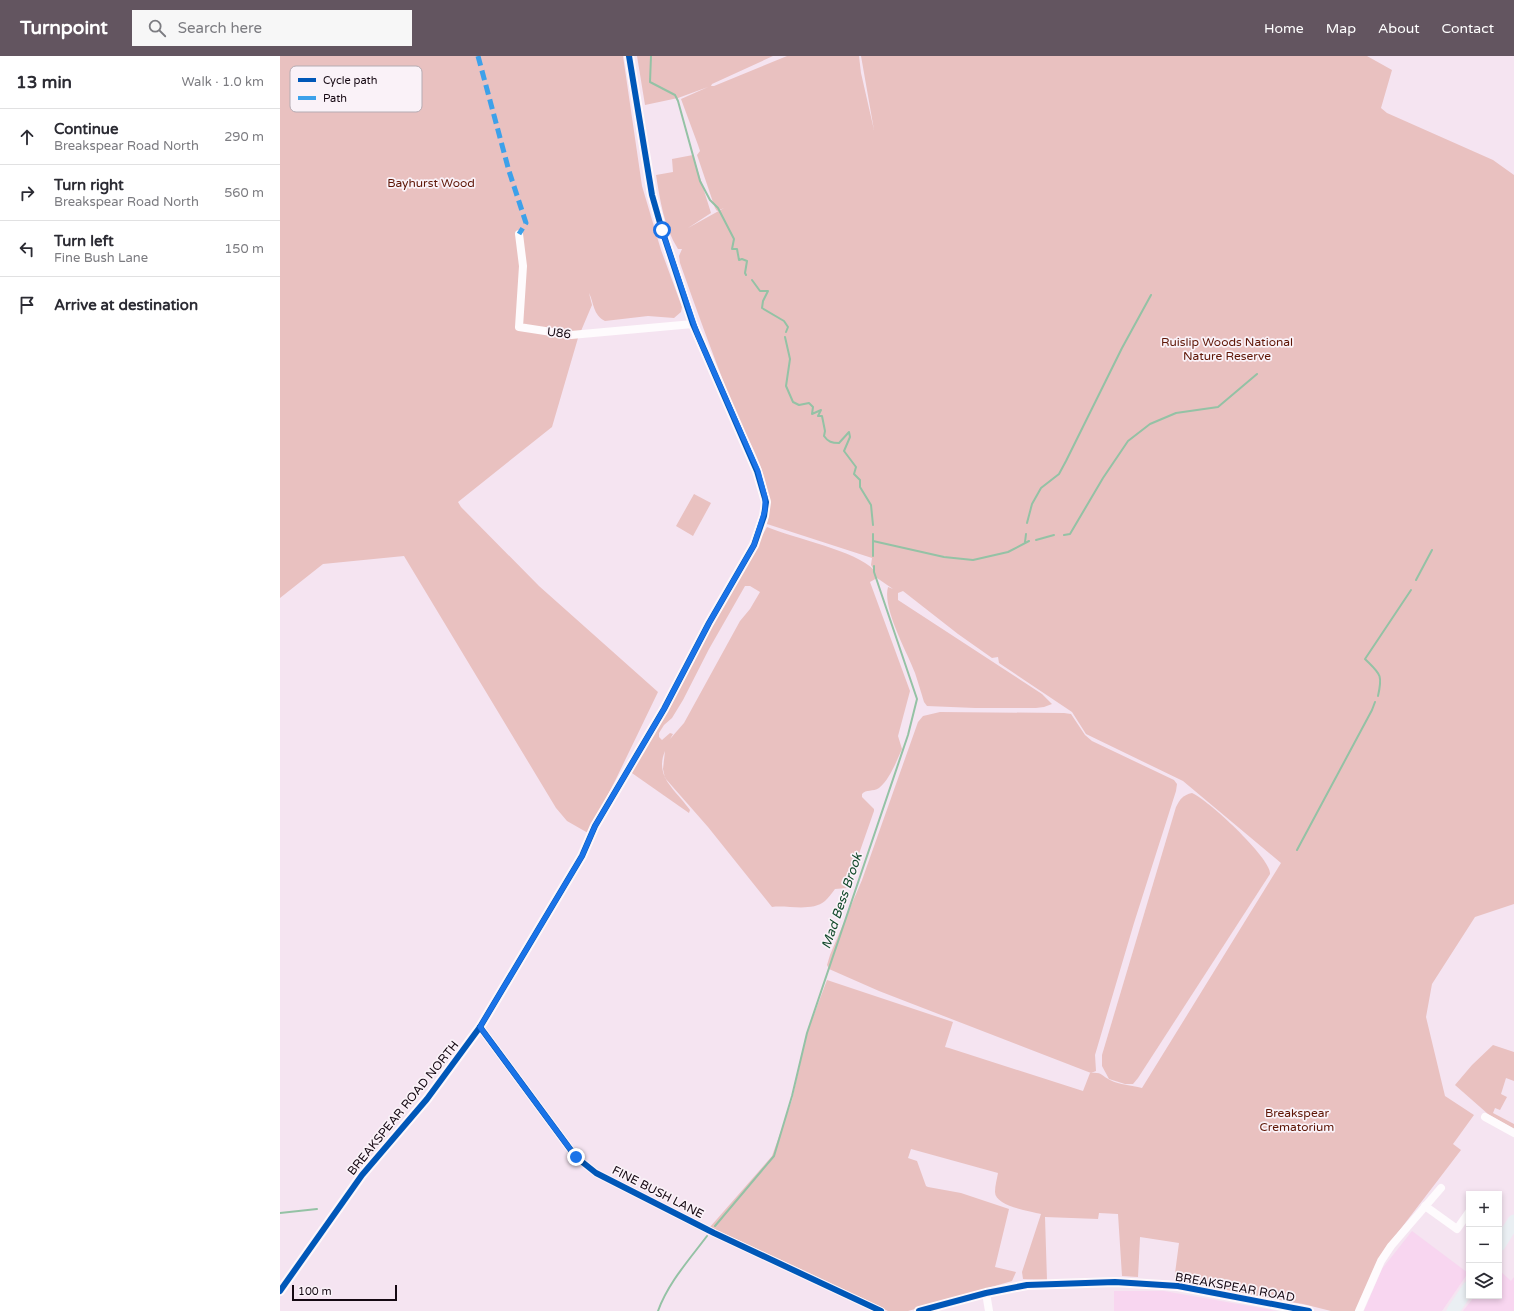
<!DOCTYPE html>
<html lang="en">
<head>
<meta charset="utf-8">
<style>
  :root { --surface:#fff; --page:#f7f7f7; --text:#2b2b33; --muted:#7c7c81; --line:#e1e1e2; --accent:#635560 }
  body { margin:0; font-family:"Varela Round",sans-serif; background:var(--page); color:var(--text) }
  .controls { position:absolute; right:12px; bottom:12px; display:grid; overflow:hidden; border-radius:0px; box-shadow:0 2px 6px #0003 }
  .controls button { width:36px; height:36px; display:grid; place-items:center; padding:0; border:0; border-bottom:1px solid var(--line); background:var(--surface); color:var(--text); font:20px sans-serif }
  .scale { position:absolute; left:12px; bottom:10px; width:105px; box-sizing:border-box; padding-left:4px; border:2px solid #150812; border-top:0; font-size:11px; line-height:14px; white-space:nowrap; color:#150812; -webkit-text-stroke:3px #faf2f8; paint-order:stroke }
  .stop { position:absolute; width:12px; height:12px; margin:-9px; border:3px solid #1a73e8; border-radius:50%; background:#fff }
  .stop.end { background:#1a73e8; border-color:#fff; box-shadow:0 1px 4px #0008 }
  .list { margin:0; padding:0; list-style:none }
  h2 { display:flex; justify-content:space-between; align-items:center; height:52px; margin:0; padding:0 16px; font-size:17px }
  h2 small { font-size:13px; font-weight:400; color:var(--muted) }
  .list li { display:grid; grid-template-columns:26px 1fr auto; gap:12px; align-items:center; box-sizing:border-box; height:56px; padding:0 16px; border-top:1px solid var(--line) }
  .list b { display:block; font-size:15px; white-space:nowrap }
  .list p { margin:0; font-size:13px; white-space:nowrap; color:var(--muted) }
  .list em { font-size:13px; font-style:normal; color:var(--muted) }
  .icon { flex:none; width:22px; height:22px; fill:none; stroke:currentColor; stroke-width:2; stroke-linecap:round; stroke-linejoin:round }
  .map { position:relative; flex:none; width:1234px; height:1255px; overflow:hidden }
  header { display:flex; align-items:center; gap:24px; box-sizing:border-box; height:56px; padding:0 20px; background:var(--accent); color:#fff }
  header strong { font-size:19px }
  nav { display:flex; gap:22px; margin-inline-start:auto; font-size:14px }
  .search { width:280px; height:36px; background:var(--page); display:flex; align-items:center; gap:10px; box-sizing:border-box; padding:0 14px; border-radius:0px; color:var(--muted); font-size:15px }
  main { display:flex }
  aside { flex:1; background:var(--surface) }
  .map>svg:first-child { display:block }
  .built { fill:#f8d6f0 }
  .green { fill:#e9c1c0; fill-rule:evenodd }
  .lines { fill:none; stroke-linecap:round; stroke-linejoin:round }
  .stream { stroke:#94c2a5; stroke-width:2 }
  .minor { stroke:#fefbfd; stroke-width:8 }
  .tertiary { stroke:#fefbfd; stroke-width:10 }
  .primary { stroke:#eaeff3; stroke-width:13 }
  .quiet { stroke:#3da1ea; stroke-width:5; stroke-dasharray:10 5; stroke-linecap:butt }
  .cycleway-casing { stroke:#faf2f8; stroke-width:8 }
  .cycleway { stroke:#0057b8; stroke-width:6 }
  .route { stroke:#1a73e8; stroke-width:5 }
  .labels { text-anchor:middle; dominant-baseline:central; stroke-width:3.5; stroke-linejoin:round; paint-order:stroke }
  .park-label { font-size:12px; fill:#5e1606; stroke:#faf2f8 }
  .street-label { font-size:12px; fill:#150812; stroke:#faf2f8 }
  .water-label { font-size:13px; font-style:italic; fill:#11492a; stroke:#faf2f8 }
  .key { fill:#faf2f8; stroke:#b5acb3; stroke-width:1 }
  .key-label { font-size:11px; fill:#150812 }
</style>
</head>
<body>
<header>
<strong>Turnpoint</strong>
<div class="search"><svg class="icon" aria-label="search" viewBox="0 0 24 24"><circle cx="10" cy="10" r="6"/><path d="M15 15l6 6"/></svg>Search here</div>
<nav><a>Home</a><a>Map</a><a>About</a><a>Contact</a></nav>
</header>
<main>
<aside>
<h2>13 min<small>Walk · 1.0 km</small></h2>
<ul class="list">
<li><svg class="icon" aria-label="ahead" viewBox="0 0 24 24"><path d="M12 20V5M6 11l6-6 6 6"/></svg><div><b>Continue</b><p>Breakspear Road North</p></div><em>290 m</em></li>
<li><svg class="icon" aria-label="right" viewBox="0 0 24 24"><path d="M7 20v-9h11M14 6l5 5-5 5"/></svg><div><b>Turn right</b><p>Breakspear Road North</p></div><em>560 m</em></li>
<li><svg class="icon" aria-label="left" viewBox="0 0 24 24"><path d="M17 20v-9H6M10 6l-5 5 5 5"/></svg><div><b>Turn left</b><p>Fine Bush Lane</p></div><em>150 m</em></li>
<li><svg class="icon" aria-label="arrive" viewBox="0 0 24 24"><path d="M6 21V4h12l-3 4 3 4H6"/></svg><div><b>Arrive at destination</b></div></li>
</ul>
</aside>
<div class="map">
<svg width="1234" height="1255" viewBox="0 0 1234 1255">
  <rect width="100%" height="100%" fill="#f5e4f1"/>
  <g class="built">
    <polygon points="1132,1175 1188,1217 1162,1255 1084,1255 1102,1213"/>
    <polygon points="1219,1214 1231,1225 1234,1221 1234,1255 1183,1255 1195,1240 1219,1240"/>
    <polygon points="834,1235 884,1235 997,1255 834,1255"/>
  </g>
  <g class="green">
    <path d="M0 0H343L362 130 381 194 402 251 401 256 394 262 368 260 325 265C313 259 314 247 309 237L312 249 298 282 272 371 178 446 181 451 259 530 378 636 335 725 308 777 287 765 276 752 124 500 43 508 0 542Z"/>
    <path d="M357 0H493L432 28 431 30H434L507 0H579L581 17 594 74 581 0H1087L1112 14 1101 52 1107 57 1213 104 1234 119V848L1195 861 1152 928 1146 961 1165 1040 1194 1059 1173 1088 1181 1094 1103 1196 1076 1255H1051L1023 1248 922 1232 894 1225 899 1187 860 1181 858 1221 842 1220 838 1158 819 1157 818 1163 765 1161 767 1224 743 1223 742 1216 761 1158C749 1155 715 1150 715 1136 715 1129 717 1123 718 1117L631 1093 628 1102 637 1105 646 1130 648 1131 681 1137 729 1153 715 1211 736 1216 732 1225 628 1255H608L430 1171 492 1100 512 1044 527 977 547 924 673 966 665 991 669 992 803 1035 810 1017C823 1016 821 1020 830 1024 840 1029 851 1029 862 1032L1001 807 903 725 806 678 792 656 719 607 718 601 712 602 678 578 623 535 618 537V544L762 638 772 648 764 651 756 652H695L647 650 644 646C641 636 638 626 635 617 627 596 602 552 608 531L613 533 597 522 590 526 630 635 618 680 622 693C616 706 610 723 599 732 593 736 586 733 582 738V741L594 753V755L567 832 555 833C552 837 548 842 545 845 532 856 508 849 492 851L428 771 385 722 383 713 385 695C374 721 396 734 410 754L409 757 349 715 487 471C513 482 577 495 594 514L591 509 592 502 487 468C496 422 467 386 451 345 433 299 416 253 400 207L399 200 402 193H398C384 171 380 144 376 119L393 116 392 103 413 99 431 157 408 172 444 152 437 155 435 152 417 99 420 95 418 89 401 43 428 31 398 42 365 49ZM465 530H470L480 536 470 553 460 565 404 667 390 683 393 678 390 677 382 684 379 681V677L384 669 392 662 403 644 429 593Z"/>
    <polygon points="414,438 431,447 413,480 396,470"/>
    <polygon points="660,656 784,657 791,658 805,679 812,685 894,724 897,728 896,735 854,867 815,999 816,1015 811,1017 599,935 549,913 547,909 550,899 582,824 638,666 643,660"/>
    <path d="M912 737C927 743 991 802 990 818L858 1022 853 1028H845L829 1023 822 1010V999L896 751C900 743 903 739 912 737Z"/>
    <polygon points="1213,989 1234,996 1234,1025 1226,1022 1221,1038 1227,1041 1220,1054 1215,1052 1213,1057 1234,1068 1234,1073 1208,1058 1175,1029 1192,1009"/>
  </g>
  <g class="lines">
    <g class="stream">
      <polyline points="371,0 370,26 395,39 398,45 420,125 430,144 438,152 454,183 452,193 457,193 459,204 462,203 467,205 465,217 466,219"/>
      <polyline points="472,224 480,235 488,235 483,245 482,252 504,265 508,271 506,276"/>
      <path d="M505 281 510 303 506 330 513 346 519 349 529 347 533 351 532 358 541 354 538 360H542L545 375 544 380C548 386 552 387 559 387L569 376 570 381 564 395 576 411 574 418 580 424V431L591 449 593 469"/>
      <polyline points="747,467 752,448 761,432 779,418 786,405 842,292 871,239"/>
      <polyline points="784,479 790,478 823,422 848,385 870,368 896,357 938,351 977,318"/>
      <polyline points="756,484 774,479"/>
      <polyline points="593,485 664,501 693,504 728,496 749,485"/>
      <polyline points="745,486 746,478"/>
      <polyline points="593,500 593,478"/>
      <polyline points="1136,524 1152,494"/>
      <path d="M1098 640C1103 618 1100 618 1085 603L1131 534"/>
      <polyline points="1017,794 1092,654 1095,646"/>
      <polyline points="0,1157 37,1153"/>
      <polyline points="435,1170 494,1100 512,1040 527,977 628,679 637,643 594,516 594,510"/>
      <path d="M378 1255C388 1227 409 1204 427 1180"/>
    </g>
    <g class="minor">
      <polyline points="239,178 243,210 239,271 291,279 413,268"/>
      <polyline points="200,971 296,1101 316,1117 434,1177 601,1255"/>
      <polyline points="1205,1061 1234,1077"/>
      <polyline points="1145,1150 1177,1173 1189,1156"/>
      <polyline points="706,1237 709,1255"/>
      <polyline points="1079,1255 1101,1205 1111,1190 1161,1132"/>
    </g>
    <g class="tertiary">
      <polyline points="0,1235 82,1119 147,1043 200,971 302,800 315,770 384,653 429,567 474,489 484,460 486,446 477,415 413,268 382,174 372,139 349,0"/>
      <polyline points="639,1255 706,1237 747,1229 835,1226 898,1230 1029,1255"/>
    </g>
    <g class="primary">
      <polyline points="1219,1189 1234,1165"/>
      <polyline points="1173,1255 1189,1231"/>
    </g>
    <polyline class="quiet" points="198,0 229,115 246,167 239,178"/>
    <defs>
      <g id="cycleway">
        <polyline points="200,971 296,1101 316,1117 434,1177 601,1255"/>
        <polyline points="0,1235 82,1119 147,1043 200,971 302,800 315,770 384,653 429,567 474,489 484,460 486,446 477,415 413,268 382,174 372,139 349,0"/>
        <polyline points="639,1255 706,1237 747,1229 835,1226 898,1230 1029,1255"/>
      </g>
    </defs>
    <use href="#cycleway" class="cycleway-casing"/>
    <use href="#cycleway" class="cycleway"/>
  </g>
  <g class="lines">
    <polyline class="route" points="296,1101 200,971 302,800 315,770 384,653 429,567 474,489 485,454 485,441 478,415 418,280 382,174"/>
  </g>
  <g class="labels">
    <g class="park-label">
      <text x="151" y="127">Bayhurst Wood</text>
      <text x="947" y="286">Ruislip Woods National<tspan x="947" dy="14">Nature Reserve</tspan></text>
      <text x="1017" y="1057">Breakspear<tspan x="1017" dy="14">Crematorium</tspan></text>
    </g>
    <g class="street-label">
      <text transform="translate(279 277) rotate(7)">U86</text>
      <text transform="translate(123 1052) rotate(-51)">BREAKSPEAR ROAD NORTH</text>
      <text transform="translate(378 1136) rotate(27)">FINE BUSH LANE</text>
      <text transform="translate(955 1231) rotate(10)">BREAKSPEAR ROAD</text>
    </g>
    <g class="water-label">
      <text transform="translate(562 845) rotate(-71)">Mad Bess Brook</text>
    </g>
  </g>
  <rect x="10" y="10" width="132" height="46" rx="6" class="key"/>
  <rect x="18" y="22" width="18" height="4" fill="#0057b8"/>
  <rect x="18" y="40" width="18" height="4" fill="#3da1ea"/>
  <g class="key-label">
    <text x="43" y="28">Cycle path</text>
    <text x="43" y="46">Path</text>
  </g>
</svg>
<div class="controls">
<button>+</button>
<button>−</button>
<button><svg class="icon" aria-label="layers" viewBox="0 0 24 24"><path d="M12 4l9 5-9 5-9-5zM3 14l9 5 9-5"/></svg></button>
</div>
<div class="scale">100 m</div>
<div class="stop" style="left:382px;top:174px"></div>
<div class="stop end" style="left:296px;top:1101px"></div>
</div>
</main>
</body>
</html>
